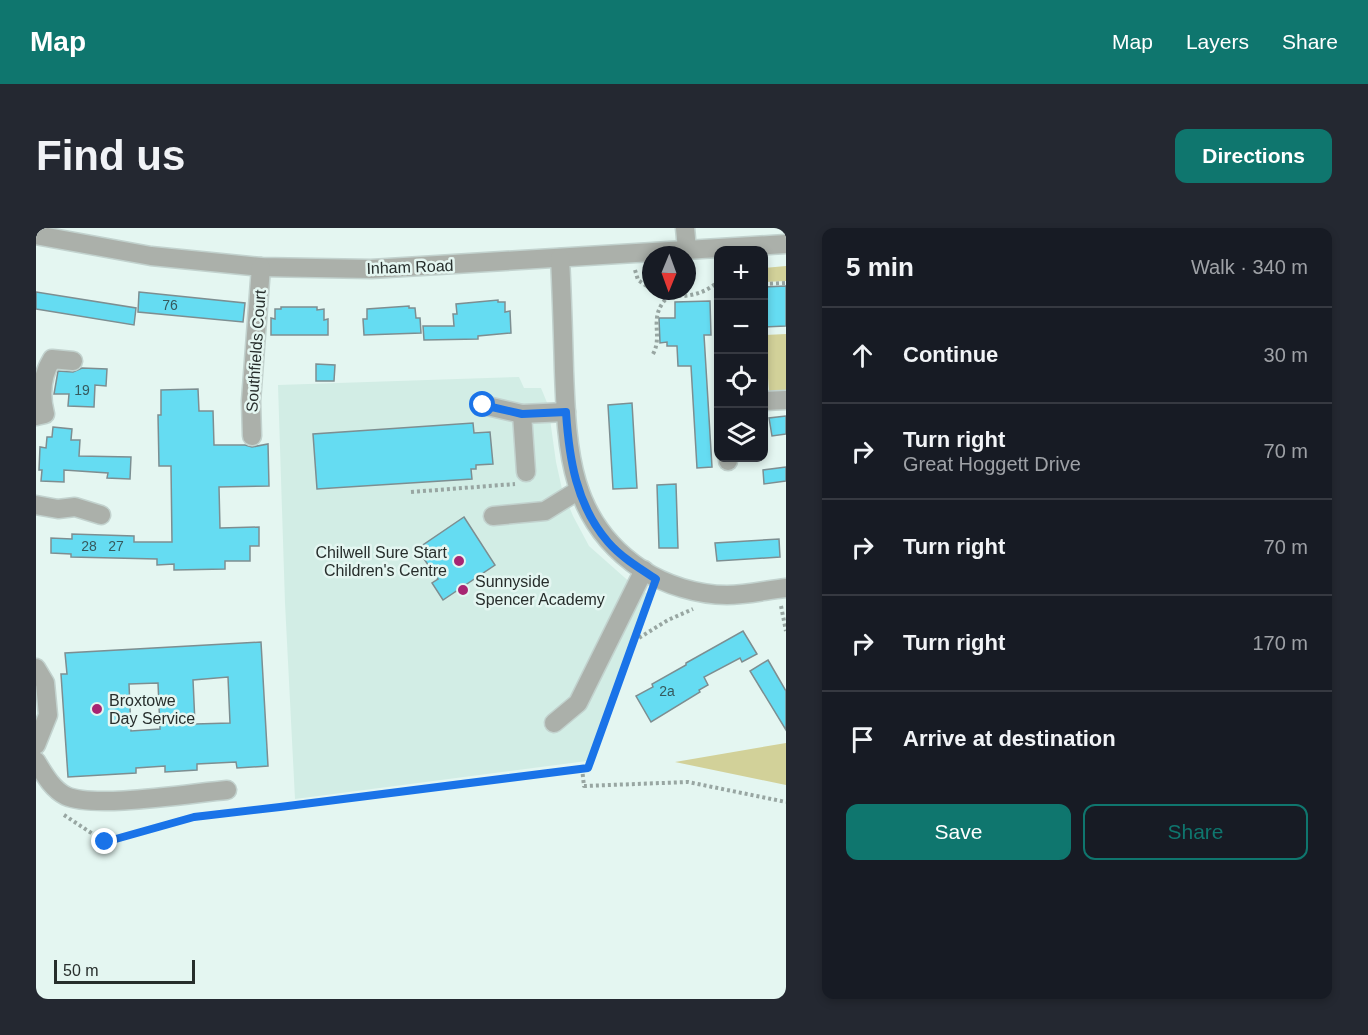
<!DOCTYPE html>
<html lang="en">
<head>
<meta charset="utf-8">
<style>
  :root { --surface:#171b24; --page:#242831; --text:#f1f3f6; --muted:#9ea1a6; --line:#363941; --accent:#0f766e }
  body { margin:0; font-family:Arial,sans-serif; background:var(--page); color:var(--text) }
  .controls { position:absolute; right:18px; top:18px; display:grid; overflow:hidden; border-radius:12px; box-shadow:0 3px 9px #0003 }
  .controls button { width:54px; height:54px; display:grid; place-items:center; padding:0; border:0; border-bottom:2px solid var(--line); background:var(--surface); color:var(--text); font:30px sans-serif }
  .compass { position:absolute; left:606px; top:18px; width:54px; height:54px; border-radius:50%; background:var(--surface); box-shadow:0 3px 9px #0003; rotate:181deg }
  .scale { position:absolute; left:18px; bottom:15px; width:141px; box-sizing:border-box; padding-left:6px; border:3px solid #272e2c; border-top:0; font-size:16px; line-height:21px; white-space:nowrap; color:#272e2c; -webkit-text-stroke:4px #e4f6f1; paint-order:stroke }
  .stop { position:absolute; width:18px; height:18px; margin:-14px; border:4px solid #1a73e8; border-radius:50%; background:#fff }
  .stop.end { background:#1a73e8; border-color:#fff; box-shadow:0 2px 6px #0008 }
  .list { margin:0; padding:0; list-style:none }
  h2 { display:flex; justify-content:space-between; align-items:center; height:78px; margin:0; padding:0 24px; font-size:26px }
  h2 small { font-size:20px; font-weight:400; color:var(--muted) }
  .list li { display:grid; grid-template-columns:39px 1fr auto; gap:18px; align-items:center; box-sizing:border-box; height:96px; padding:0 24px; border-top:2px solid var(--line) }
  .list b { display:block; font-size:22px; white-space:nowrap }
  .list p { margin:0; font-size:20px; white-space:nowrap; color:var(--muted) }
  .list em { font-size:20px; font-style:normal; color:var(--muted) }
  .actions { display:flex; gap:12px; padding:18px 24px }
  .actions a { flex:1; padding:14px 0; border:2px solid var(--accent); border-radius:12px; text-align:center; font-size:21px; color:var(--accent) }
  .actions .main { background:var(--accent); color:#fff }
  .icon { flex:none; width:33px; height:33px; fill:none; stroke:currentColor; stroke-width:2; stroke-linecap:round; stroke-linejoin:round }
  .map { position:relative; flex:none; width:750px; height:771px; overflow:hidden; border-radius:12px }
  header { display:flex; align-items:center; gap:36px; box-sizing:border-box; height:84px; padding:0 30px; background:var(--accent); color:#fff }
  header strong { font-size:28px }
  nav { display:flex; gap:33px; margin-inline-start:auto; font-size:21px }
  .intro { display:flex; align-items:center; justify-content:space-between; box-sizing:border-box; height:144px; padding:0 36px }
  h1 { margin:0; font-size:42px }
  .button { padding:15px 27px; border-radius:12px; background:var(--accent); color:#fff; font-size:21px; font-weight:700 }
  main { display:flex; gap:36px; padding:0 36px }
  aside { flex:1; background:var(--surface); border-radius:12px; box-shadow:0 3px 9px #0003 }
  .map>svg:first-child { display:block }
  .built { fill:#d2ede5 }
  .green { fill:#d2d199 }
  .building { fill:#65dcf2; stroke:#7d8e91; stroke-width:1.5; fill-rule:evenodd }
  .lines { fill:none; stroke-linecap:round; stroke-linejoin:round }
  .minor-casing { stroke:#c2d2ce; stroke-width:21 }
  .path { stroke:#98a6a2; stroke-width:4; stroke-dasharray:3 3; stroke-linecap:butt }
  .minor { stroke:#abb0aa; stroke-width:18 }
  .route { stroke:#1a73e8; stroke-width:8 }
  .poi-dot { fill:#a72572; stroke:#e4f6f1; stroke-width:2 }
  .labels { text-anchor:middle; dominant-baseline:central; stroke-width:5; stroke-linejoin:round; paint-order:stroke }
  .number-label { font-size:14px; fill:#365a5e }
  .street-label { font-size:16px; fill:#272e2c; stroke:#e4f6f1 }
  .poi-label { font-size:16px; fill:#272e2c; stroke:#e4f6f1; text-anchor:start }
</style>
</head>
<body>
<header>
<strong>Map</strong>
<nav><a>Map</a><a>Layers</a><a>Share</a></nav>
</header>
<div class="intro"><h1>Find us</h1><a class="button">Directions</a></div>
<main>
<div class="map">
<svg width="750" height="771" viewBox="0 0 750 771">
  <rect width="100%" height="100%" fill="#e4f6f1"/>
  <polygon class="built" points="483,149 488,160 505,160 512,177 520,234 526,261 537,288 553,318 597,357 612,366 551,533 259,571 249,375 242,157"/>
  <g class="green">
    <polygon points="750,38 750,53 728,54 728,40"/>
    <polygon points="750,106 750,163 733,164 729,107"/>
    <polygon points="750,515 750,557 639,534"/>
  </g>
  <g class="building">
    <polygon points="750,58 750,98 728,99 728,59"/>
    <polygon points="0,64 100,80 98,97 0,81"/>
    <polygon points="103,64 209,75 207,94 102,84"/>
    <polygon points="462,72 462,74 469,74 469,84 474,83 475,105 442,108 442,111 388,112 387,98 418,98 417,86 421,86 420,76"/>
    <polygon points="674,73 675,107 668,107 676,239 661,240 655,138 642,138 641,118 631,118 631,114 624,115 623,90 639,90 639,74"/>
    <polygon points="373,78 373,80 379,80 380,90 384,90 385,105 328,107 327,91 331,91 331,81"/>
    <polygon points="245,79 281,79 281,82 288,81 288,92 292,91 292,107 235,107 235,90 239,91 239,81 245,81"/>
    <polygon points="280,136 299,137 298,153 280,153"/>
    <polygon points="46,140 71,141 70,158 59,157 58,179 32,178 33,166 18,166 22,143 37,144"/>
    <polygon points="162,161 163,183 177,183 178,217 209,217 216,219 232,216 233,258 183,259 184,300 223,299 223,318 214,318 214,333 189,333 189,341 138,342 138,336 121,337 121,331 35,329 35,326 15,325 15,310 36,311 36,306 98,308 98,314 136,314 135,238 123,238 122,187 125,187 125,162"/>
    <polygon points="596,175 601,260 577,261 572,177"/>
    <polygon points="750,188 750,206 736,208 733,190"/>
    <polygon points="437,195 438,205 454,204 457,236 440,237 440,241 435,241 436,251 281,261 277,206"/>
    <polygon points="17,199 36,201 35,212 44,212 43,228 95,229 94,251 71,250 72,245 28,242 28,254 5,253 6,242 3,242 4,219 10,220 11,209 16,209"/>
    <polygon points="750,239 750,253 728,256 727,242"/>
    <polygon points="640,256 642,320 623,320 621,257"/>
    <polygon points="428,289 459,337 407,372 396,355 402,351 381,321"/>
    <polygon points="743,311 744,329 681,333 679,315"/>
    <polygon points="707,403 721,426 706,434 704,430 668,449 672,457 663,462 664,464 615,494 600,468 617,459 616,456 650,437 650,435"/>
    <path d="M225 414 232 538 201 540 200 534 161 536V542L129 544V538L100 540V545L32 549 25 446H31L29 425ZM192 449 194 495 159 496 157 452ZM122 455 124 501 95 503 93 456Z"/>
    <polygon points="732,432 750,463 750,502 714,443"/>
  </g>
  <g class="lines">
    <defs>
      <g id="minor">
        <polyline points="649,0 651,21"/>
        <polyline points="0,7 115,28 225,39 335,41 750,16"/>
        <path d="M524 30C526 68 527 105 528 143 531 222 533 293 605 341 629 357 662 367 691 367 711 367 731 362 750 360"/>
        <polyline points="728,173 750,172"/>
        <polyline points="447,177 486,186 530,184"/>
        <polyline points="486,186 490,244"/>
        <path d="M0 188 9 186C4 167 6 147 16 131L37 133"/>
        <polyline points="216,208 215,173 225,39"/>
        <polyline points="692,230 692,233"/>
        <polyline points="0,277 22,281 39,279 65,287"/>
        <polyline points="457,288 509,283 543,262"/>
        <polyline points="0,440 9,455 12,487 0,517"/>
        <polyline points="518,495 542,475 608,342"/>
        <path d="M0 533C8 546 16 561 30 568 59 581 156 565 191 562"/>
      </g>
    </defs>
    <use href="#minor" class="minor-casing"/>
    <g class="path">
      <polyline points="599,42 602,52 615,61"/>
      <polyline points="728,56 750,55"/>
      <path d="M619 63C641 72 664 69 682 54"/>
      <path d="M617 126C628 106 610 88 634 67"/>
      <polyline points="375,264 479,256"/>
      <polyline points="745,378 750,403"/>
      <polyline points="598,413 632,392 657,381"/>
      <polyline points="546,540 548,558 652,554 750,574"/>
      <polyline points="28,587 69,614 158,589 244,579 552,540 604,395"/>
    </g>
    <use href="#minor" class="minor"/>
  </g>
  <g class="lines">
    <path class="route" d="M69 614 158 589 244 579 552 540 620 351C603 340 585 329 572 314 540 277 533 230 530 184L486 186 447 177"/>
  </g>
  <g class="poi-dot">
    <circle cx="423" cy="333" r="6"/>
    <circle cx="427" cy="362" r="6"/>
    <circle cx="61" cy="481" r="6"/>
  </g>
  <g class="labels">
    <g class="number-label">
      <text x="134" y="77">76</text>
      <text x="46" y="162">19</text>
      <text x="53" y="318">28</text>
      <text x="80" y="318">27</text>
      <text x="631" y="463">2a</text>
    </g>
    <g class="street-label">
      <text transform="translate(374 39) rotate(-2)">Inham Road</text>
      <text transform="translate(220 123) rotate(-86)">Southfields Court</text>
    </g>
    <g class="poi-label">
      <text x="411" y="324" text-anchor="end">Chilwell Sure Start<tspan x="411" dy="18">Children's Centre</tspan></text>
      <text x="439" y="353">Sunnyside<tspan x="439" dy="18">Spencer Academy</tspan></text>
      <text x="73" y="472">Broxtowe<tspan x="73" dy="18">Day Service</tspan></text>
    </g>
  </g>
</svg>
<div class="controls">
<button>+</button>
<button>−</button>
<button><svg class="icon" aria-label="locate" viewBox="0 0 24 24"><circle cx="12" cy="12" r="6"/><path d="M12 2v4M12 18v4M2 12h4M18 12h4"/></svg></button>
<button><svg class="icon" aria-label="layers" viewBox="0 0 24 24"><path d="M12 4l9 5-9 5-9-5zM3 14l9 5 9-5"/></svg></button>
</div>
<svg class="compass" viewBox="-18 -18 36 36"><path d="M0-13l5 13h-10z" fill="#e53935"/><path d="M0 13l5-13h-10z" fill="#9ea1a6"/></svg>
<div class="scale">50 m</div>
<div class="stop" style="left:447px;top:177px"></div>
<div class="stop end" style="left:69px;top:614px"></div>
</div>
<aside>
<h2>5 min<small>Walk · 340 m</small></h2>
<ul class="list">
<li><svg class="icon" aria-label="ahead" viewBox="0 0 24 24"><path d="M12 20V5M6 11l6-6 6 6"/></svg><div><b>Continue</b></div><em>30 m</em></li>
<li><svg class="icon" aria-label="right" viewBox="0 0 24 24"><path d="M7 20v-9h11M14 6l5 5-5 5"/></svg><div><b>Turn right</b><p>Great Hoggett Drive</p></div><em>70 m</em></li>
<li><svg class="icon" aria-label="right" viewBox="0 0 24 24"><path d="M7 20v-9h11M14 6l5 5-5 5"/></svg><div><b>Turn right</b></div><em>70 m</em></li>
<li><svg class="icon" aria-label="right" viewBox="0 0 24 24"><path d="M7 20v-9h11M14 6l5 5-5 5"/></svg><div><b>Turn right</b></div><em>170 m</em></li>
<li><svg class="icon" aria-label="arrive" viewBox="0 0 24 24"><path d="M6 21V4h12l-3 4 3 4H6"/></svg><div><b>Arrive at destination</b></div></li>
</ul>
<div class="actions"><a class="main">Save</a><a>Share</a></div>
</aside>
</main>
</body>
</html>
